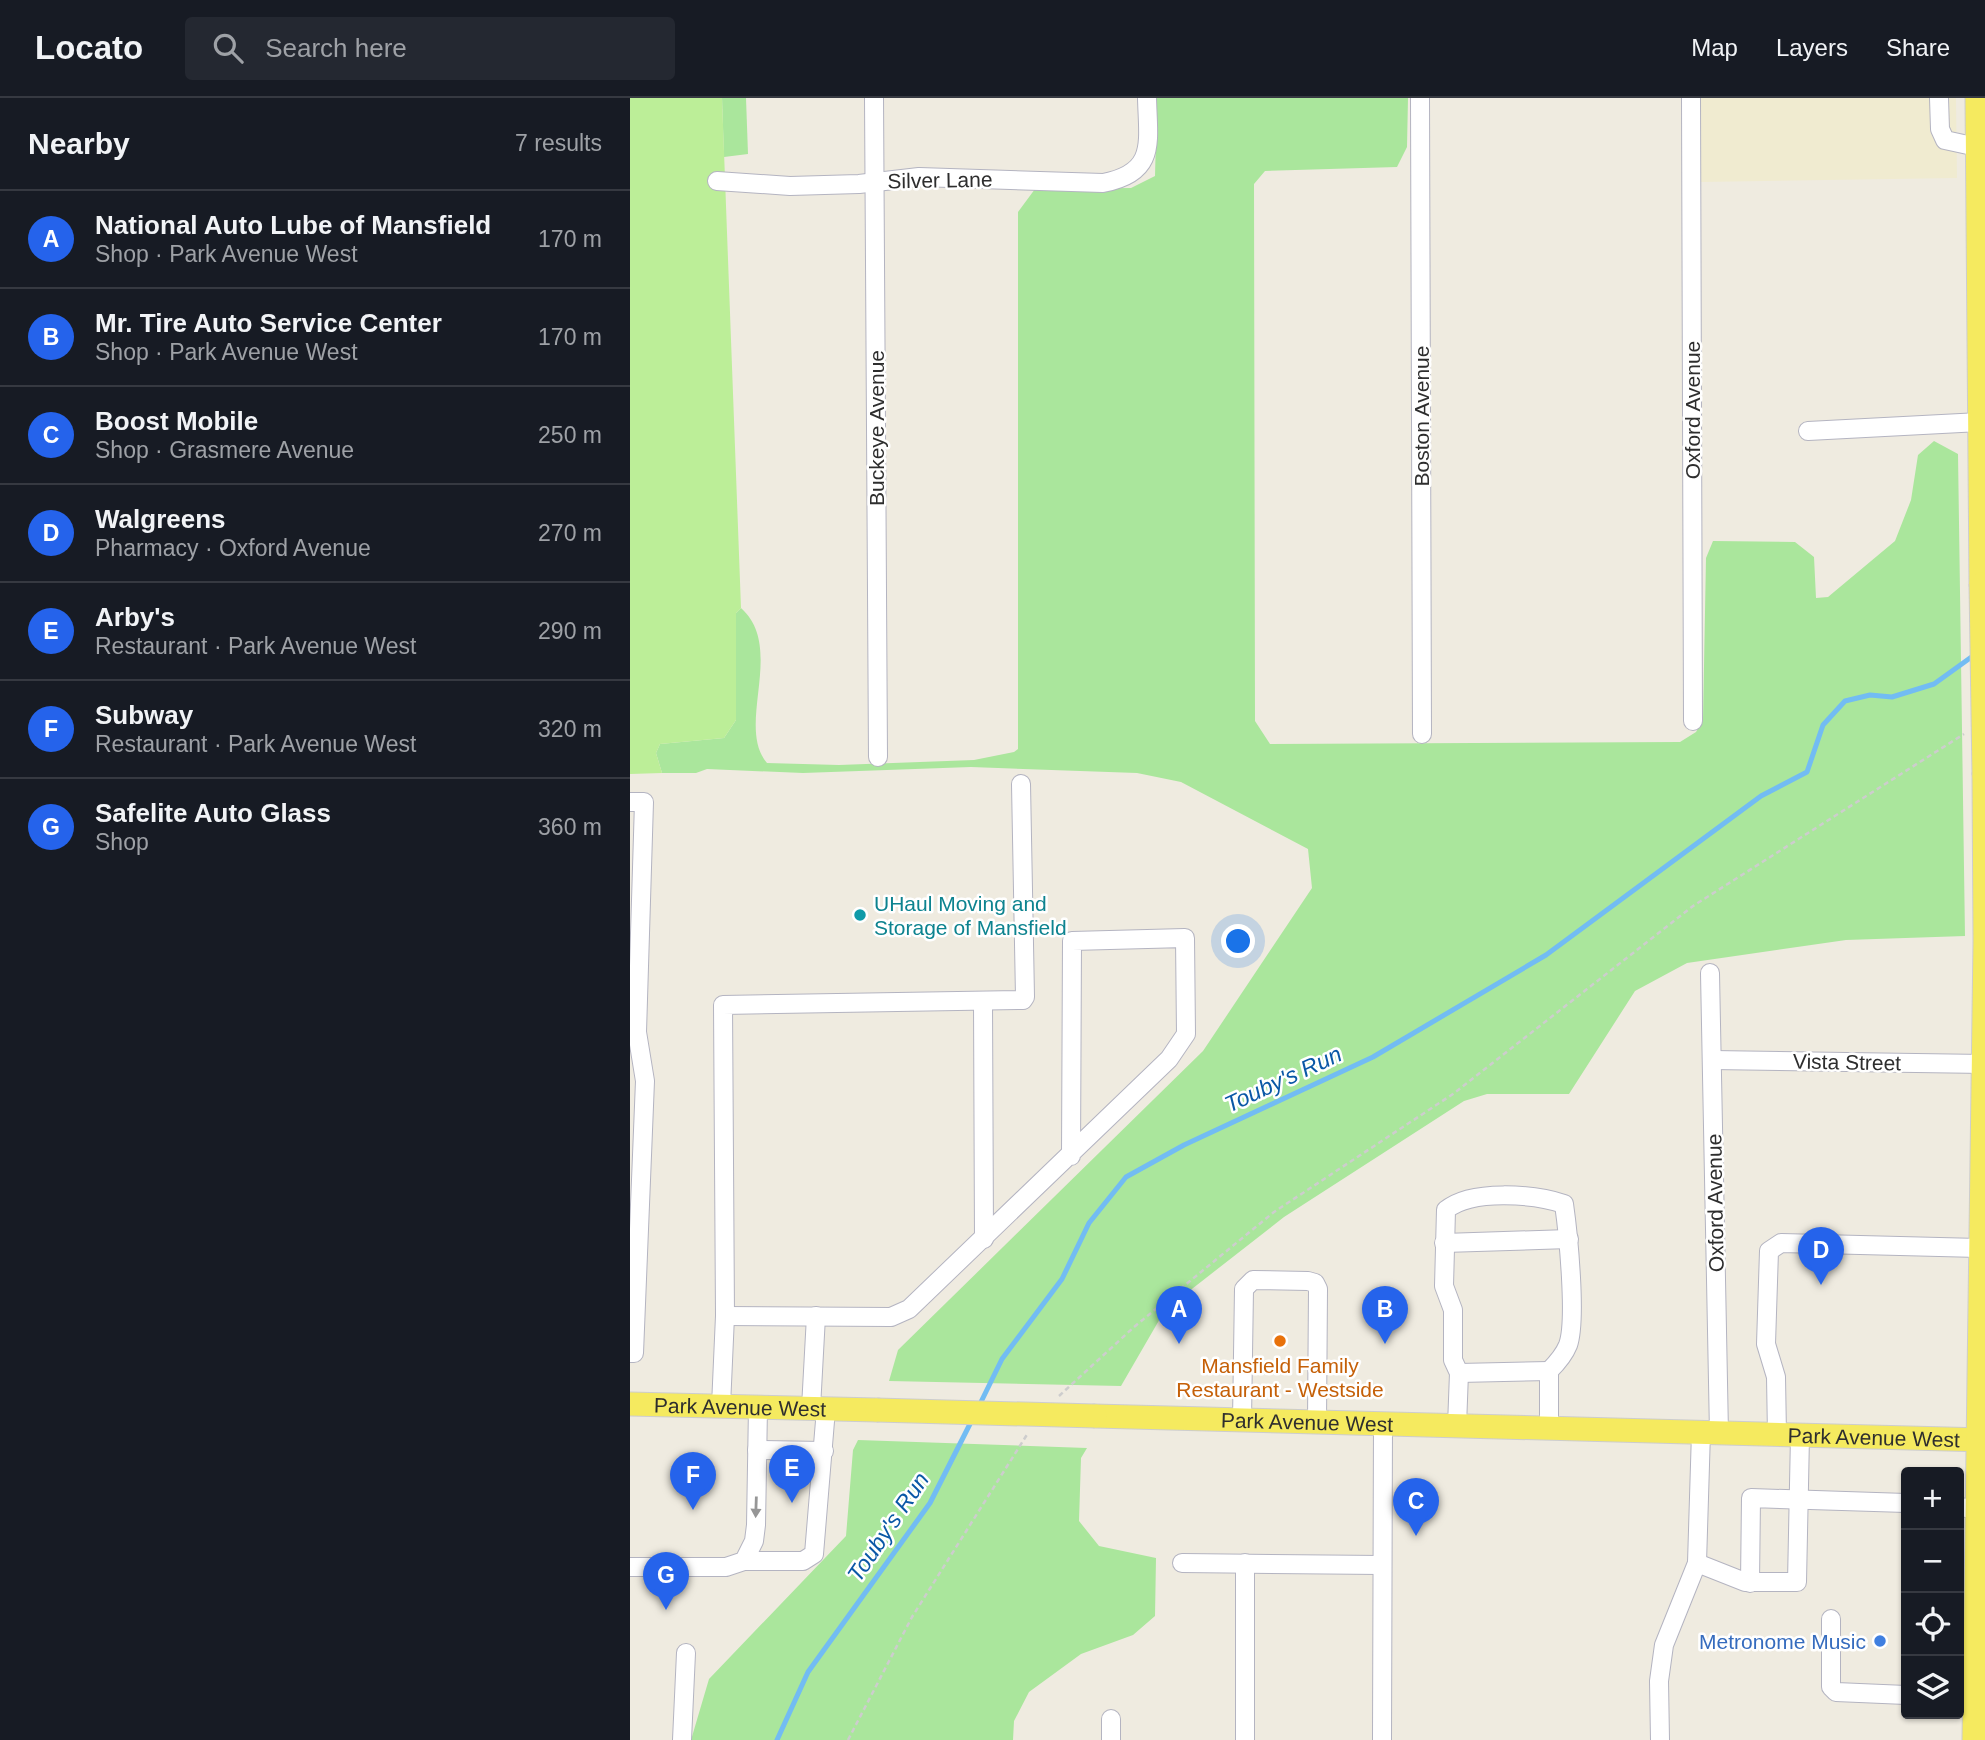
<!DOCTYPE html>
<html lang="en">
<head>
<meta charset="utf-8">
<style>
  :root { --surface:#171b24; --page:#242831; --text:#f1f3f6; --muted:#9ea1a6; --line:#363941; --accent:#2563eb }
  body { margin:0; font-family:Arial,sans-serif; background:var(--page); color:var(--text) }
  .controls { position:absolute; right:21px; bottom:21px; display:grid; overflow:hidden; border-radius:7px; box-shadow:0 2px 5px #0004 }
  .controls button { width:63px; height:63px; display:grid; place-items:center; padding:0; border:0; border-bottom:2px solid var(--line); background:var(--surface); color:var(--text); font:35px sans-serif }
  .you { position:absolute; left:609px; top:844px; width:24px; height:24px; margin:-18px; border:5px solid #fff; border-radius:50%; background:#1a73e8; box-shadow:0 0 0 10px #1a73e833 }
  .badge { display:grid; place-items:center; width:46px; height:46px; border-radius:50%; background:var(--accent); color:#fff; font-size:23px; font-weight:700 }
  .pin { position:absolute; translate:-50% -58px; filter:drop-shadow(0 2px 4px #0008) }
  .pin::after { content:''; position:absolute; top:37px; width:24px; height:21px; background:inherit; clip-path:polygon(0 0,100% 0,50% 100%) }
  .list { margin:0; padding:0; list-style:none }
  h2 { display:flex; justify-content:space-between; align-items:center; height:91px; margin:0; padding:0 28px; font-size:30px }
  h2 small { font-size:23px; font-weight:400; color:var(--muted) }
  .list li { display:grid; grid-template-columns:46px 1fr auto; gap:21px; align-items:center; box-sizing:border-box; height:98px; padding:0 28px; border-top:2px solid var(--line) }
  .list b { display:block; font-size:26px; white-space:nowrap }
  .list p { margin:0; font-size:23px; white-space:nowrap; color:var(--muted) }
  .list em { font-size:23px; font-style:normal; color:var(--muted) }
  .icon { flex:none; width:38px; height:38px; fill:none; stroke:currentColor; stroke-width:2; stroke-linecap:round; stroke-linejoin:round }
  .map { position:relative; flex:none; width:1355px; height:1642px; overflow:hidden }
  header { display:flex; align-items:center; gap:42px; box-sizing:border-box; height:98px; padding:0 35px; background:var(--surface); border-bottom:2px solid var(--line) }
  header strong { font-size:33px }
  nav { display:flex; gap:38px; margin-inline-start:auto; font-size:24px }
  .search { width:490px; height:63px; background:var(--page); display:flex; align-items:center; gap:18px; box-sizing:border-box; padding:0 24px; border-radius:7px; color:var(--muted); font-size:26px }
  main { display:flex }
  aside { flex:1; background:var(--surface) }
  .map>svg:first-child { display:block }
  .education { fill:#f0ebd0 }
  .green { fill:#aae69c }
  .pitch { fill:#bcee98 }
  .lines { fill:none; stroke-linecap:round; stroke-linejoin:round }
  .stream { stroke:#72bcf3; stroke-width:5 }
  .minor-casing { stroke:#b4b4c1; stroke-width:20 }
  .major-casing { stroke:#cdcdcd; stroke-width:25 }
  .path { stroke:#cdcdcd; stroke-width:2.5; stroke-dasharray:5 3.5; stroke-linecap:butt }
  .minor { stroke:#fff; stroke-width:18 }
  .major { stroke:#f5ea5f; stroke-width:23 }
  .major-bridge-casing { stroke:#cdcdcd; stroke-width:25; stroke-linecap:butt }
  .major-bridge { stroke:#f5ea5f; stroke-width:23 }
  .oneway { fill:#969696 }
  .culture-dot { fill:#0f9aa8; stroke:#fff; stroke-width:2.5 }
  .food-dot { fill:#e8710a; stroke:#fff; stroke-width:2.5 }
  .shop-dot { fill:#3f7fe0; stroke:#fff; stroke-width:2.5 }
  .labels { text-anchor:middle; dominant-baseline:central; stroke-width:5; stroke-linejoin:round; paint-order:stroke }
  .street-label { font-size:21px; fill:#2e2e2e; stroke:#fff }
  .culture-label { font-size:21px; fill:#0d838f; stroke:#fff; text-anchor:start }
  .food-label { font-size:21px; fill:#c56008; stroke:#fff }
  .shop-label { font-size:21px; fill:#366cbe; stroke:#fff; text-anchor:end }
  .water-label { font-size:23px; font-style:italic; fill:#0a58a6; stroke:#fff }
</style>
</head>
<body>
<header>
<strong>Locato</strong>
<div class="search"><svg class="icon" aria-label="search" viewBox="0 0 24 24"><circle cx="10" cy="10" r="6"/><path d="M15 15l6 6"/></svg>Search here</div>
<nav><a>Map</a><a>Layers</a><a>Share</a></nav>
</header>
<main>
<aside>
<h2>Nearby<small>7 results</small></h2>
<ul class="list">
<li><span class="badge">A</span><div><b>National Auto Lube of Mansfield</b><p>Shop · Park Avenue West</p></div><em>170 m</em></li>
<li><span class="badge">B</span><div><b>Mr. Tire Auto Service Center</b><p>Shop · Park Avenue West</p></div><em>170 m</em></li>
<li><span class="badge">C</span><div><b>Boost Mobile</b><p>Shop · Grasmere Avenue</p></div><em>250 m</em></li>
<li><span class="badge">D</span><div><b>Walgreens</b><p>Pharmacy · Oxford Avenue</p></div><em>270 m</em></li>
<li><span class="badge">E</span><div><b>Arby's</b><p>Restaurant · Park Avenue West</p></div><em>290 m</em></li>
<li><span class="badge">F</span><div><b>Subway</b><p>Restaurant · Park Avenue West</p></div><em>320 m</em></li>
<li><span class="badge">G</span><div><b>Safelite Auto Glass</b><p>Shop</p></div><em>360 m</em></li>
</ul>
</aside>
<div class="map">
<svg width="1355" height="1642" viewBox="0 0 1355 1642">
  <rect width="100%" height="100%" fill="#efebe0"/>
  <polygon class="education" points="1070,0 1326,0 1327,80 1071,84"/>
  <g class="green">
    <polygon points="92,0 116,0 118,56 94,59"/>
    <path d="M527 0H778L777 49 767 69 635 73 624 86 625 623 640 646 1050 644 1066 634 1073 622 1076 460 1083 443 1165 444 1184 459 1186 500 1198 499 1265 443 1281 402 1288 357 1304 343 1328 356 1335 838 1216 842 1057 865 1005 893 939 996H857L834 1003 654 1119 535 1212 491 1288 259 1283 268 1252 573 953 682 790 678 751 551 684 507 675 341 669 173 675 77 671 66 675H32L26 655 30 646 94 640 106 622V515L111 510C156 550 105 628 137 665L209 667 344 662 384 654 388 651V114L405 91 501 90 525 78Z"/>
    <polygon points="228,1342 457,1350 451,1360 449,1423 469,1448 526,1460 525,1518 503,1537 451,1556 399,1594 384,1623 383,1642 61,1642 79,1581 216,1438 223,1352"/>
  </g>
  <polygon class="pitch" points="0,0 92,0 111,510 106,515 106,622 94,640 30,646 26,655 32,675 0,676"/>
  <g class="lines">
    <g class="stream">
      <polyline points="349,1308 372,1261 432,1181 459,1125 496,1079 554,1047 743,959 916,857 1131,698 1177,674 1193,627 1215,603 1240,597 1262,599 1304,586 1347,555"/>
      <polyline points="147,1642 178,1574 300,1405 343,1320"/>
    </g>
    <defs>
      <g id="minor">
        <polyline points="244,0 248,659"/>
        <polyline points="790,0 792,636"/>
        <polyline points="1061,0 1063,623"/>
        <polyline points="1309,0 1310,31 1315,42 1347,49"/>
        <path d="M87 83 160 88 229 86 289 79 473 85C527 75 518 44 517 0"/>
        <polyline points="1178,333 1350,324"/>
        <polyline points="0,704 14,704 7,934 15,983 4,1255 0,1255"/>
        <polyline points="1080,875 1089,1335"/>
        <polyline points="353,904 354,1141"/>
        <polyline points="1082,962 1355,966"/>
        <polyline points="814,1145 939,1141"/>
        <polyline points="95,1218 261,1219 279,1211 539,961 556,936 555,840 442,843 441,1058"/>
        <polyline points="829,1275 919,1273"/>
        <polyline points="91,1308 95,1218 93,907 393,902 395,899 391,686"/>
        <polyline points="181,1310 186,1218"/>
        <polyline points="612,1322 614,1191 623,1182 678,1183 685,1185 688,1191 687,1324"/>
        <path d="M827 1328 829 1275 823 1262V1212L814 1188 816 1112C841 1091 904 1096 934 1106 938 1134 947 1222 938 1247 934 1257 927 1265 919 1273V1331"/>
        <polyline points="1147,1337 1146,1279 1136,1246 1139,1153 1151,1145 1349,1150"/>
        <polyline points="127,1352 194,1353"/>
        <polyline points="1329,1409 1345,1411"/>
        <polyline points="114,1463 173,1463 184,1456 196,1311"/>
        <polyline points="552,1465 752,1467"/>
        <polyline points="1067,1465 1115,1484 1167,1484 1170,1338"/>
        <polyline points="0,1469 96,1469 114,1463 124,1443 126,1427 128,1309"/>
        <polyline points="1120,1485 1121,1400 1276,1405"/>
        <polyline points="1201,1521 1201,1589 1206,1594 1276,1597"/>
        <polyline points="52,1642 56,1555"/>
        <polyline points="481,1642 481,1621"/>
        <polyline points="615,1642 615,1465"/>
        <polyline points="752,1642 753,1326"/>
        <polyline points="1030,1642 1029,1583 1034,1547 1067,1465 1071,1334"/>
      </g>
      <g id="major">
        <polyline points="1347,0 1351,486"/>
        <path id="s1" d="M0 1306 247 1312"/>
        <path id="s2" d="M465 1318 1355 1342"/>
        <polyline points="1344,1642 1355,844 1354,677"/>
      </g>
    </defs>
    <use href="#minor" class="minor-casing"/>
    <use href="#major" class="major-casing"/>
    <g class="path">
      <polyline points="429,1298 504,1229 644,1114 823,996 1063,808 1334,636"/>
      <polyline points="218,1642 282,1519 398,1335"/>
    </g>
    <use href="#minor" class="minor"/>
    <use href="#major" class="major"/>
    <defs>
      <g id="major-bridge">
        <polyline points="1351,486 1354,677"/>
        <polyline points="247,1312 465,1318"/>
      </g>
    </defs>
    <use href="#major-bridge" class="major-bridge-casing"/>
    <use href="#major-bridge" class="major-bridge"/>
  </g>
  <defs><path id="oneway-solid" d="M-6-.8H1V-3.2L6.5 0L1 3.2V.8H-6Z" transform="scale(1.75)"/></defs>
  <use class="oneway" href="#oneway-solid" transform="translate(126 1409) rotate(92)"/>
  <circle class="culture-dot" cx="230" cy="817" r="7"/>
  <circle class="food-dot" cx="650" cy="1243" r="7"/>
  <circle class="shop-dot" cx="1250" cy="1543" r="7"/>
  <g class="labels">
    <g class="street-label">
      <text transform="translate(310 82) rotate(-1)">Silver Lane</text>
      <text transform="translate(1062 312) rotate(-90)">Oxford Avenue</text>
      <text transform="translate(791 318) rotate(-90)">Boston Avenue</text>
      <text transform="translate(246 330) rotate(-90)">Buckeye Avenue</text>
      <text transform="translate(1217 964) rotate(1)">Vista Street</text>
      <text transform="translate(1085 1105) rotate(-91)">Oxford Avenue</text>
      <text stroke="none"><textPath href="#s1" startOffset="110">Park Avenue West</textPath></text>
      <text stroke="none"><textPath href="#s2" startOffset="212">Park Avenue West</textPath></text>
      <text stroke="none"><textPath href="#s2" startOffset="779">Park Avenue West</textPath></text>
    </g>
    <g class="culture-label">
      <text x="244" y="805">UHaul Moving and<tspan x="244" dy="24">Storage of Mansfield</tspan></text>
    </g>
    <g class="food-label">
      <text x="650" y="1267">Mansfield Family<tspan x="650" dy="24">Restaurant - Westside</tspan></text>
    </g>
    <g class="shop-label">
      <text x="1236" y="1543">Metronome Music</text>
    </g>
    <g class="water-label">
      <text transform="translate(653 981) rotate(-25)">Touby's Run</text>
      <text transform="translate(258 1429) rotate(-56)">Touby's Run</text>
    </g>
  </g>
</svg>
<div class="controls">
<button>+</button>
<button>−</button>
<button><svg class="icon" aria-label="locate" viewBox="0 0 24 24"><circle cx="12" cy="12" r="6"/><path d="M12 2v4M12 18v4M2 12h4M18 12h4"/></svg></button>
<button><svg class="icon" aria-label="layers" viewBox="0 0 24 24"><path d="M12 4l9 5-9 5-9-5zM3 14l9 5 9-5"/></svg></button>
</div>
<div class="you"></div>
<div class="pin badge" style="left:549px;top:1246px">A</div>
<div class="pin badge" style="left:755px;top:1246px">B</div>
<div class="pin badge" style="left:786px;top:1438px">C</div>
<div class="pin badge" style="left:1191px;top:1187px">D</div>
<div class="pin badge" style="left:162px;top:1405px">E</div>
<div class="pin badge" style="left:63px;top:1412px">F</div>
<div class="pin badge" style="left:36px;top:1512px">G</div>
</div>
</main>
</body>
</html>
